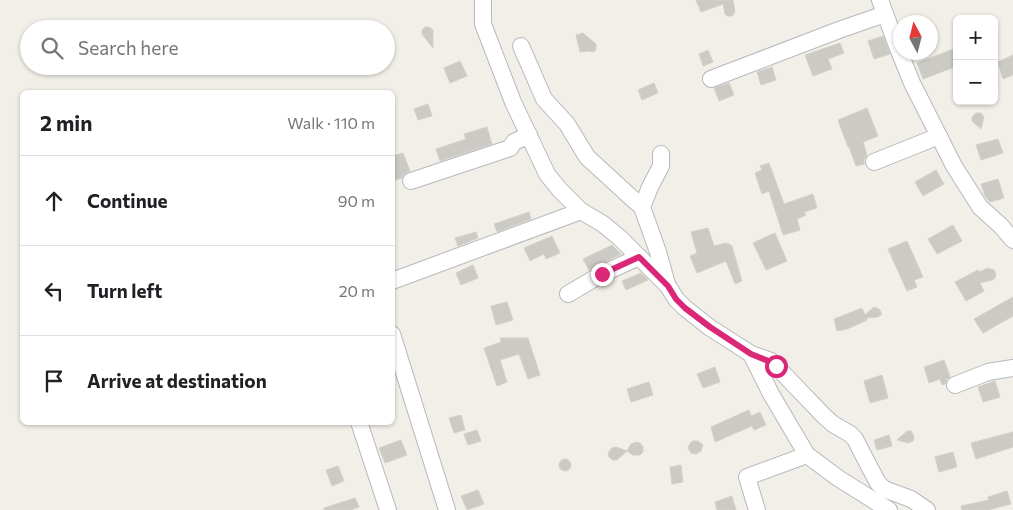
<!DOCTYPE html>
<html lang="en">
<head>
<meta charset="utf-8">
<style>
  :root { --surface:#fff; --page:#f2f2f2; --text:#202124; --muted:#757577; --line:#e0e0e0 }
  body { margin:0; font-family:Commissioner,sans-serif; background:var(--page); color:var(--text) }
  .controls { position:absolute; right:15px; top:15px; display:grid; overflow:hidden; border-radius:8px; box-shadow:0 1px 4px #0004 }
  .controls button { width:45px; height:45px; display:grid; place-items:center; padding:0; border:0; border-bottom:1px solid var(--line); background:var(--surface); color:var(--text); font:25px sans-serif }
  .compass { position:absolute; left:893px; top:15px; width:45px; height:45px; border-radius:50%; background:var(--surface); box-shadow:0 1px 4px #0004; rotate:353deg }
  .stop { position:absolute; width:15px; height:15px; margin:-11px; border:4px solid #db2777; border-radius:50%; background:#fff }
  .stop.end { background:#db2777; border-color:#fff; box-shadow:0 1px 5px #0008 }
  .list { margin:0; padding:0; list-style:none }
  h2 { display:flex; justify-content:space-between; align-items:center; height:65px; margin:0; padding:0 20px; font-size:21px }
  h2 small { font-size:16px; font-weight:400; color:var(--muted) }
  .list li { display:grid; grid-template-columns:32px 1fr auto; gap:15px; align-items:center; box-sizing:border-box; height:90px; padding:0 20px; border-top:1px solid var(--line) }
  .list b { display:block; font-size:19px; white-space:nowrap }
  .list em { font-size:16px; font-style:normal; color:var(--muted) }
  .icon { flex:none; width:28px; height:28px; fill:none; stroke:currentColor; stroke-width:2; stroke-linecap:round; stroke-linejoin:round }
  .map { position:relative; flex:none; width:1013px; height:510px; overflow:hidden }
  .search { position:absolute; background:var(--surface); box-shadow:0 1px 4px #0004; left:20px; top:20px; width:375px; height:55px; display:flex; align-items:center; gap:12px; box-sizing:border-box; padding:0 18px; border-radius:28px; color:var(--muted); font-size:19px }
  .panel { position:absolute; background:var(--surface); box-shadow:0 1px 4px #0004; left:20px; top:90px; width:375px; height:335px; border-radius:8px }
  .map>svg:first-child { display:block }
  .building { fill:#cccac5; stroke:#d6d1c6 }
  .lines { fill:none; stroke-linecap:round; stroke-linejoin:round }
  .minor-casing { stroke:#b5b8bc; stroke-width:18 }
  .minor { stroke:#fff; stroke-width:16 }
  .route { stroke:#db2777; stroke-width:6 }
</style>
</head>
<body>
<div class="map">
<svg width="1013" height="510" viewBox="0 0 1013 510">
  <rect width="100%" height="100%" fill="#f1efe8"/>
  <g class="building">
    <polygon points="696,0 733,0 735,12 732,16 727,16 725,14 723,4 701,12"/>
    <polygon points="425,27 429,27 433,30 433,48 422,34 422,30"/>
    <polygon points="583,33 596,44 596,50 593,52 587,51 580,52 576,35"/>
    <polygon points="883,36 890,54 874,59 868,41"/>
    <polygon points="840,43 844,53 828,59 832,69 813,76 805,55"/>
    <polygon points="954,49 957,56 957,66 923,79 917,63"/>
    <polygon points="708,50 713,62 703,66 699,54"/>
    <polygon points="1013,55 1013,75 1003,79 998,62"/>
    <polygon points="460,61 467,76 450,83 444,68"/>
    <polygon points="772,67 776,80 761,85 757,72"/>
    <polygon points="654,83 658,93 642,100 638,90"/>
    <polygon points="729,83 734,95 719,101 714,88"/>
    <polygon points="428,104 432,116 418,120 414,109"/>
    <polygon points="867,108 878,136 863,142 867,155 864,160 864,164 856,166 849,147 848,147 838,120"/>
    <polygon points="976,113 981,113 984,117 981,129 972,121 972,117"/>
    <polygon points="487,127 492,144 440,161 436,149 466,139 464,134"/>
    <polygon points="998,139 1003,153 981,160 976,145"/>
    <polygon points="403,153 410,171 404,174 402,178 392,181 392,156"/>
    <polygon points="769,163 784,204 813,194 817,208 804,212 806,215 797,219 800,230 783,235 769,191 762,194 755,173 762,170 760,166"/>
    <polygon points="936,170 944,184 923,196 915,182"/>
    <polygon points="998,179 1004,198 990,202 985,196 981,184"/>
    <polygon points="529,212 531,219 497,232 494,224"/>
    <polygon points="953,225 962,241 937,254 928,239"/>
    <polygon points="708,228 714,246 726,243 729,244 732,246 742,281 735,284 726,261 697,273 690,256 697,253 691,232"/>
    <polygon points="476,232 478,238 458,246 455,238"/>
    <polygon points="775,233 787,261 766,270 753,243"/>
    <polygon points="552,236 560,253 546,259 544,254 530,261 524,248"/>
    <polygon points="907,241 923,277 914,280 917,287 907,291 888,249"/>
    <polygon points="612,245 621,254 589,270 583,259"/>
    <polygon points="473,265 478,278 461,285 456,273"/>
    <polygon points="988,268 994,270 996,274 995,278 992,280 980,283 984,291 966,301 955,282 978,270 979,272"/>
    <polygon points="641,273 648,280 626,290 622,281"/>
    <polygon points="1013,297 1013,316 983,333 974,319"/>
    <polygon points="507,302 513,320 496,325 491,306"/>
    <polygon points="874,307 879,309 882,314 878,317 866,318 867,320 847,329 837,331 834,319 862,308 865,315"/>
    <polygon points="500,338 528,338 540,375 528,379 519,354 500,360 507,382 497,386 484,348 501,342"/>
    <polygon points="944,360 950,377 947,379 945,384 942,385 940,379 929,383 924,367"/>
    <polygon points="715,367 720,382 703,388 697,374"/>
    <polygon points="882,375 888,398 870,403 864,381"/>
    <polygon points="995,381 1000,397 983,402 978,387"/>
    <polygon points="649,382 653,395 631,402 627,389"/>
    <polygon points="749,410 751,416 760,412 766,425 754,430 752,426 715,442 711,427"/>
    <polygon points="461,415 465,430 454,433 449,418"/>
    <polygon points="477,430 481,441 468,445 464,434"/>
    <polygon points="907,431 911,431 913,434 914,438 913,441 908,443 897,440"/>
    <polygon points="1013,432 1013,447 976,459 971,443"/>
    <polygon points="889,435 892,446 877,450 874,440"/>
    <polygon points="401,440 407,455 385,463 379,448"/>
    <polygon points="693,441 698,441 703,445 701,451 696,454 691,453 688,448 690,443"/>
    <polygon points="636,442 640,443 643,447 643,452 640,455 633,455 627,451 617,460 613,460 609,457 608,453 612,448 616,447 627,451 631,444"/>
    <polygon points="953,452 957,467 939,472 935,457"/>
    <circle cx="565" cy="465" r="6"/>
    <polygon points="681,465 683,482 672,484 670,467"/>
    <polygon points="338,466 344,481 332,486 326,470"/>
    <polygon points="478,490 484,504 467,510 461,496"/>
    <polygon points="1007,491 1011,504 988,510 962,510 961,506 989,500 988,497"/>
    <polygon points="732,496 736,510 717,510 715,502"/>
    <polygon points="355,498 359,507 351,510 324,510 324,508"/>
  </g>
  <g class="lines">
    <defs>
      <g id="minor">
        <polyline points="483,0 483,24 513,102 547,174 559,189 581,211 603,224 620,238 668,286 676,299 685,308 709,327 751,354 771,394 807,455 838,478 889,510"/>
        <polyline points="880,0 897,46 912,83 954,166 980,207 1001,226 1013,240"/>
        <polyline points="521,46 544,99 567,124 587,157 635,201 642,207"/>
        <polyline points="711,79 839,30 885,14"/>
        <polyline points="661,154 661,166 650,187 642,207 658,252 667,284"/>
        <polyline points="874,162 939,136"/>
        <polyline points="411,181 510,148 514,142 529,135"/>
        <polyline points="392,281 581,211"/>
        <polyline points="568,294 602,274 639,257"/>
        <polyline points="392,334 447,510"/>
        <polyline points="751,354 771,361 776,366 824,416 833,424 850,434 855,439 870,468 878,483 884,489 911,499 927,510"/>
        <polyline points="955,385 988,372 1013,368"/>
        <polyline points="359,422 388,510"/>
        <polyline points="757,510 747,477 807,455"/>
      </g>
    </defs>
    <use href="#minor" class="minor-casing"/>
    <use href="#minor" class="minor"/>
  </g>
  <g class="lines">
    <polyline class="route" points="602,274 639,257 668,286 676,299 685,308 710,327 751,354 771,362 776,366"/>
  </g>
</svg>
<div class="controls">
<button>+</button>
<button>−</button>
</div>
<svg class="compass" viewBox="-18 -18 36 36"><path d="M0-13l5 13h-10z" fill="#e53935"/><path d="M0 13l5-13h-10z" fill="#757577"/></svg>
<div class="stop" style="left:776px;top:366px"></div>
<div class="stop end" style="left:602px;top:274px"></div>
<div class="search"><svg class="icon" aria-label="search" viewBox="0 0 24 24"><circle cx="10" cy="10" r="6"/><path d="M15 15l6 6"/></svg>Search here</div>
<section class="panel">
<h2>2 min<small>Walk · 110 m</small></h2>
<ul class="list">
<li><svg class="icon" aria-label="ahead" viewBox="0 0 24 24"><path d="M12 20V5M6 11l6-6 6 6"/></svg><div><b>Continue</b></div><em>90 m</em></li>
<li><svg class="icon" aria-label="left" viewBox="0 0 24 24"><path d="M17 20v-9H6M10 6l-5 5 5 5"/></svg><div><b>Turn left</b></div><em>20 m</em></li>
<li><svg class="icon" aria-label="arrive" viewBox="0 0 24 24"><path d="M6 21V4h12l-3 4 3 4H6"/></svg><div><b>Arrive at destination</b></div></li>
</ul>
</section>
</div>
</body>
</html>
